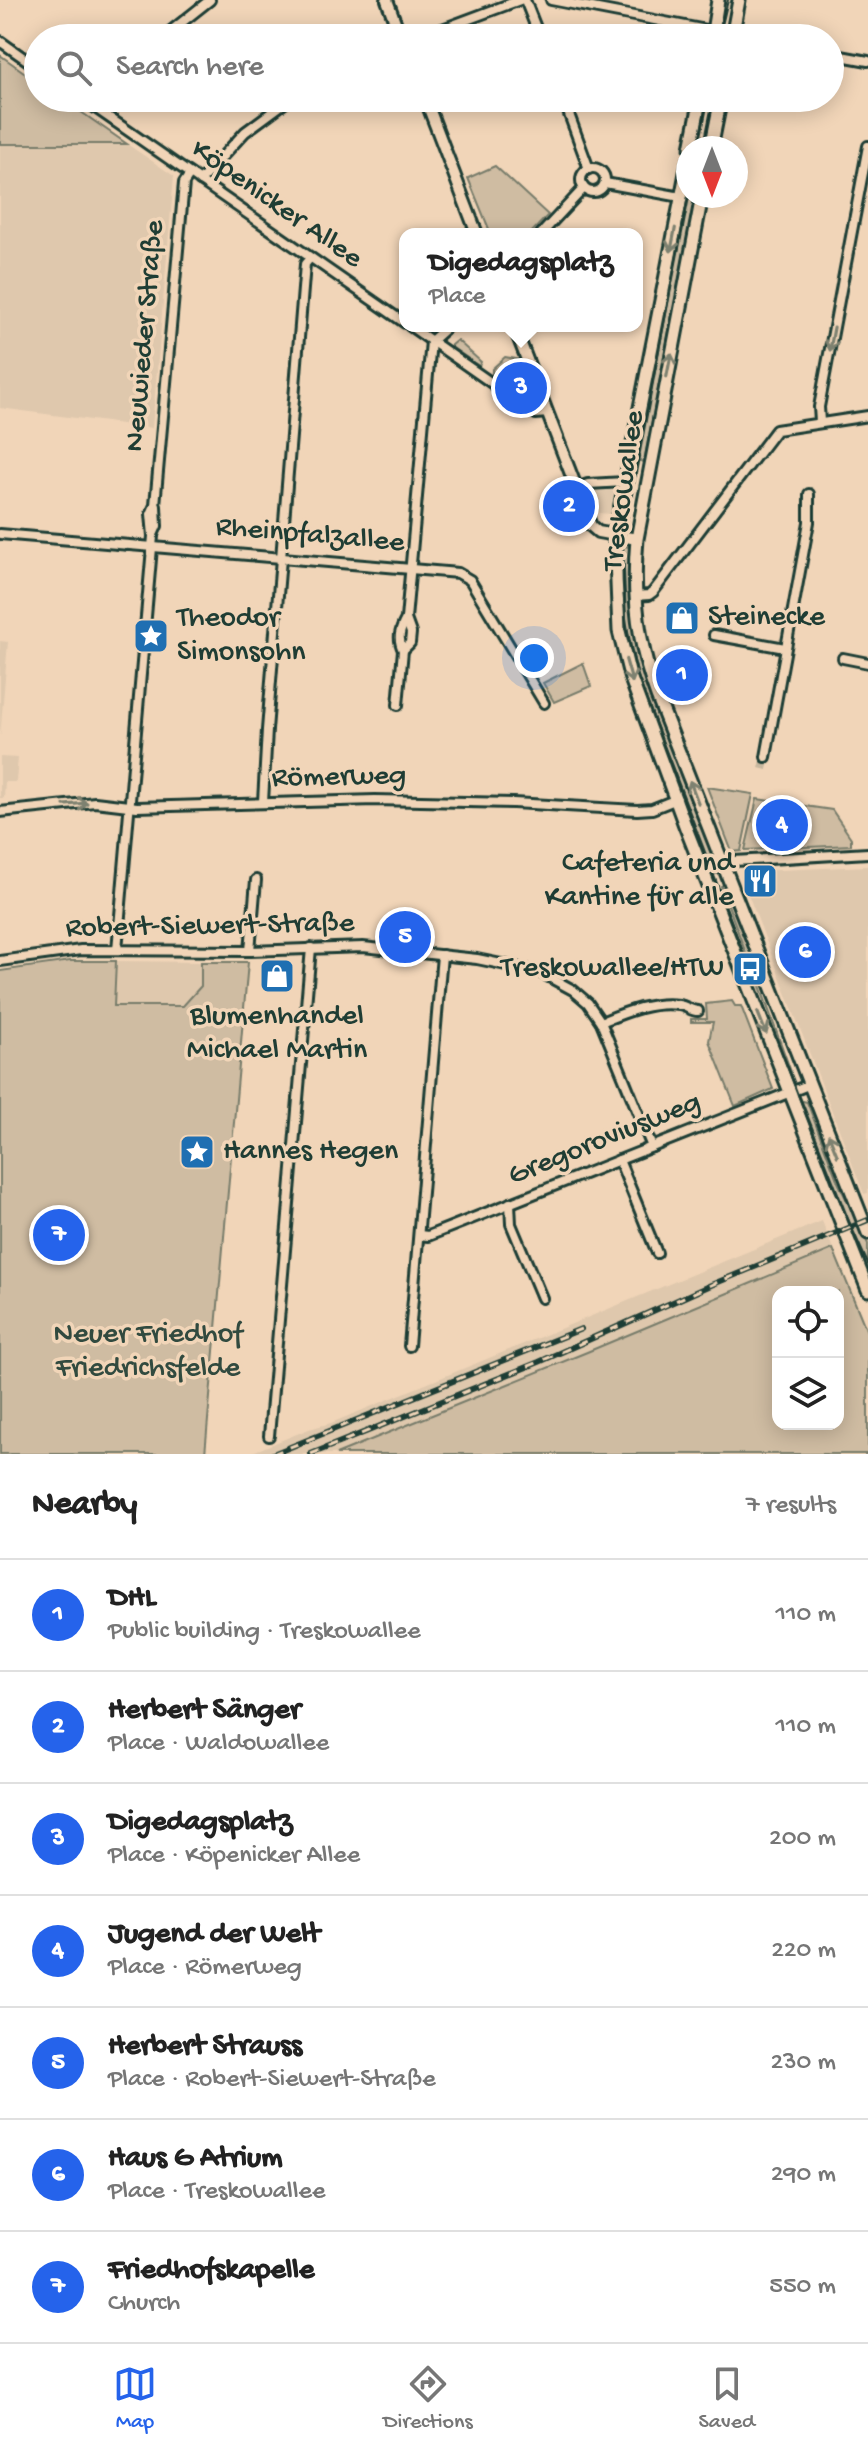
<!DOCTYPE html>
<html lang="en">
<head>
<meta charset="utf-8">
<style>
  :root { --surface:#fff; --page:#f6f6f6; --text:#222; --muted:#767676; --line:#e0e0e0; --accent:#2563eb }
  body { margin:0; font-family:"Gochi Hand",sans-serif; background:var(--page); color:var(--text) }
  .controls { position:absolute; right:24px; bottom:24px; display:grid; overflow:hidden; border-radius:16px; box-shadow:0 4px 20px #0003 }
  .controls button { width:72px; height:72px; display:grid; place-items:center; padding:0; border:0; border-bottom:2px solid var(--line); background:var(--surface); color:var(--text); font:40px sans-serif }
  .compass { position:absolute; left:676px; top:136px; width:72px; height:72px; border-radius:50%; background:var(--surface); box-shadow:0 4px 20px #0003; rotate:180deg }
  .you { position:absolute; left:534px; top:658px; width:28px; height:28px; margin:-20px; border:6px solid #fff; border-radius:50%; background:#1a73e8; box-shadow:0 0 0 12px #1a73e833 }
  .badge { display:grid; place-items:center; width:52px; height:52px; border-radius:50%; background:var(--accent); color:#fff; font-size:26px; font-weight:700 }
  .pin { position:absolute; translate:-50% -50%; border:4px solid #fff; box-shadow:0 2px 8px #0006 }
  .popup { position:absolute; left:399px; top:228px; width:244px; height:104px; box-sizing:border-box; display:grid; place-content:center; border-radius:16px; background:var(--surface); filter:drop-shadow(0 2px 6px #0005); font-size:26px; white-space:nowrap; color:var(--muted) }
  .popup b { font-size:30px; color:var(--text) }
  .popup::after { content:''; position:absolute; left:50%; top:100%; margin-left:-16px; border:16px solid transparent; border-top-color:var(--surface) }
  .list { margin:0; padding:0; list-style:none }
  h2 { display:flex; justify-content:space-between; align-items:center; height:104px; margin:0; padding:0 32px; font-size:34px }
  h2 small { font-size:26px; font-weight:400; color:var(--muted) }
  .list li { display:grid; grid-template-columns:52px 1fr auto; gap:24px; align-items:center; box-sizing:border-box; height:112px; padding:0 32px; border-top:2px solid var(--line) }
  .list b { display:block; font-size:30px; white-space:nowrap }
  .list p { margin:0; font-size:26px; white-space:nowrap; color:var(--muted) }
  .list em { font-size:26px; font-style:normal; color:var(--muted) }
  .icon { flex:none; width:44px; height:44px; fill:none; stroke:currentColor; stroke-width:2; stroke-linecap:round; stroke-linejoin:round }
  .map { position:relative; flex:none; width:868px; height:1454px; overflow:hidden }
  .search { position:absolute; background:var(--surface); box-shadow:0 4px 20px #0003; left:24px; right:24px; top:24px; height:88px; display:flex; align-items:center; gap:20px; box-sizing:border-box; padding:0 28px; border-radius:44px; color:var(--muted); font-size:30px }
  .sheet { height:888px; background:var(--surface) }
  nav { display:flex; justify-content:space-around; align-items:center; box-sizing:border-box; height:112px; border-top:2px solid var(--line); background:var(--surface); font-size:22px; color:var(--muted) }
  nav a { display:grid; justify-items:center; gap:4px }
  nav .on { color:var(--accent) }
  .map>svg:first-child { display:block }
  .built { fill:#dfc8ad }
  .green { fill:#cfbca2; stroke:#777c6b; stroke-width:2; fill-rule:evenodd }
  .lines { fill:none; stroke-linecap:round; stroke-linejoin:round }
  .minor-tunnel { stroke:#c7b79e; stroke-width:8; stroke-dasharray:8 4; stroke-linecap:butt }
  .minor-casing { stroke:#1f3d34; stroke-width:14 }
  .tertiary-casing { stroke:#1f3d34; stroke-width:16 }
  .secondary-casing { stroke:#1f3d34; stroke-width:17 }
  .minor { stroke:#f1d5b8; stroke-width:8 }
  .tertiary { stroke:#f1d5b8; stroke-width:10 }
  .secondary { stroke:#f1d5b8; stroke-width:11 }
  .tram { stroke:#1f3d34; stroke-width:2 }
  .rail-casing { stroke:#1f3d34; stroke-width:6 }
  .rail { stroke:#f1d5b8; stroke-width:3; stroke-dasharray:9; stroke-linecap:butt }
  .oneway { stroke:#7d816f }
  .labels { text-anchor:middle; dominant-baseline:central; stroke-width:7; stroke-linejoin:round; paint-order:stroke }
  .street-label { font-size:30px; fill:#1f3d34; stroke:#f1d5b8 }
  .poi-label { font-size:30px; fill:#1f3d34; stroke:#f1d5b8; text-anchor:start }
  .park-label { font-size:30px; fill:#314a3f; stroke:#f1d5b8 }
</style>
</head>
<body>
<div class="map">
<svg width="868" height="1454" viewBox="0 0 868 1454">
  <rect width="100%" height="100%" fill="#f1d5b8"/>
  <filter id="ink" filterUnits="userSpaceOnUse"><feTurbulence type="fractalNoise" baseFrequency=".0125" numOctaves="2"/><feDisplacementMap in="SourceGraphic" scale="16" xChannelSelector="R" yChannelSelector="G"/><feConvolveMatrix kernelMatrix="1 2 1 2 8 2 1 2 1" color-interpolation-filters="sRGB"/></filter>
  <g filter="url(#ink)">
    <g class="built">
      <polygon points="0,144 127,144 174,176 152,428 0,408"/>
      <polygon points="610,488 614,493 610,514 599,513 590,489"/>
      <polygon points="0,641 8,642 0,737"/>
      <polygon points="0,757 18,758 16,782 5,782 4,798 0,798"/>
      <polygon points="868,866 868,1193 864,1194 741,876 757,871"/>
      <polygon points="116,961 201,962 200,1007 113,1006"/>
      <polygon points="822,1221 833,1249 587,1352 336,1454 248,1454 309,1429 331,1423"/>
    </g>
    <g class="green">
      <polygon points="0,55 38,82 38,98 61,98 127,144 0,144"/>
      <polygon points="495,166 548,215 530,234 491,234 468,178"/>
      <polygon points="688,190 688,196 695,196 644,462 636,460"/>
      <polygon points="457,340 481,362 479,366 450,346"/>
      <polygon points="505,357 521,360 536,402 532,403 492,375 492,369"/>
      <polygon points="620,545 629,547 630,608 641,663 714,854 706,857 637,682 624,631"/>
      <polygon points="583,663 591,686 554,702 543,683"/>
      <polygon points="707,787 753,794 741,851 732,852"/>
      <polygon points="757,799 832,810 851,838 851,845 745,850"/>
      <polygon points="723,885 727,887 761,970 754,975 721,886"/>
      <polygon points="70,961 116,961 114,1006 183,1006 201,986 201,962 248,962 205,1454 0,1454 0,971"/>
      <polygon points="759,983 791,1072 790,1073 786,1071 750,985"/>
      <polygon points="732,1001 735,1006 741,1006 773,1089 735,1106 709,1041 713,1022 691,1022 691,1019 707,1019 706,1004"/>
      <polygon points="803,1101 807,1102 838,1182 868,1244 868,1272 798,1103"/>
      <path d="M833 1249 868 1334V1454H336L587 1352ZM778 1292H838V1424H778Z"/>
    </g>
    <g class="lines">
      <polyline class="minor-tunnel" points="763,769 766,757"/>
      <defs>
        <g id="minor">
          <polyline points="525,0 540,38"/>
          <polyline points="551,0 748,38"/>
          <polyline points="162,38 210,0"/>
          <polyline points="418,38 520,0"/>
          <polyline points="0,41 38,68"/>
          <polyline points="830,54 868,61"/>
          <polyline points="81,98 405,323"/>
          <polyline points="563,98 589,169"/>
          <circle cx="593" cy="180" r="12"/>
          <polyline points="200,181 245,132 291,98"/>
          <polyline points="605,183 681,197"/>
          <polyline points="541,234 584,188"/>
          <polyline points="410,326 536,414 547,413"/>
          <polyline points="431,341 448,326"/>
          <polyline points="820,422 819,407 868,146"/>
          <polyline points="576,488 588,484 625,482"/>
          <polyline points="0,534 458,573 470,580 544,703"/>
          <polyline points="153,535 157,526 156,506"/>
          <polyline points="635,596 649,595 653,592 776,430 868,416"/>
          <polyline points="714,635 785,648"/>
          <polyline points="403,650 410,643 411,633 406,619"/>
          <polyline points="843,658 868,663"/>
          <path d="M398 705 403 650C397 638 400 630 406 619L431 341"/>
          <polyline points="766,757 809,522 809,494"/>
          <polyline points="263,802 267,730 305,264 310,258"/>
          <polyline points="0,812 95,802 137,807 375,800 513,803 637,810 652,809 677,799"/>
          <polyline points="703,872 734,861 868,853"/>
          <polyline points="117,950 153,536 151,514 155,505 184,183 190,174"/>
          <polyline points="250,951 256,880"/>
          <polyline points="0,961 81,950 250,951 363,947 477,959 540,972 573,990 588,1003 601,1022 652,1147"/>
          <path d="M601 1022C626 1012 652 1001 679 1005 687 1006 690 1011 698 1011"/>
          <polyline points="619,1160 657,1253"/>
          <polyline points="510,1203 511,1224 542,1298"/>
          <polyline points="419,1235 428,1236 808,1085"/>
          <polyline points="409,1346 442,955"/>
          <polyline points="269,1436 311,948"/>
        </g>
        <g id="tertiary">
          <polyline points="387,0 401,38"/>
          <polyline points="425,98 477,234"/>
          <polyline points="514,326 591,526 598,532 637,539"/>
        </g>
        <g id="secondary">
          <polyline points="712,38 718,0"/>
          <polyline points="732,38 739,0"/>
          <polyline points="691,148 701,98"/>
          <polyline points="711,148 721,98"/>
          <polyline points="688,163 615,535 619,631 630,676 686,828 868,1290"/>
          <path d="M702 196 637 539C632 593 638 645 657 696L868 1233"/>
        </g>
      </defs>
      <use href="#minor" class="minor-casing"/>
      <use href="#tertiary" class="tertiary-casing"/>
      <use href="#secondary" class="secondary-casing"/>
      <use href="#minor" class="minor"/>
      <use href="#tertiary" class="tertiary"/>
      <use href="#secondary" class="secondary"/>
      <g class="tram">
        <polyline points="719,38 728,0"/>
        <polyline points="698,148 707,98"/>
        <path d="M688 196 624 537C619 586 626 633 639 680L831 1181 868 1264"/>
      </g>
      <defs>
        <g id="rail">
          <polyline points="273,1454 581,1329"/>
          <polyline points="311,1454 539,1362 711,1285 868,1220"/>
        </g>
      </defs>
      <use href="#rail" class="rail-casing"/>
      <use href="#rail" class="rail"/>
    </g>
    <defs><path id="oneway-shaft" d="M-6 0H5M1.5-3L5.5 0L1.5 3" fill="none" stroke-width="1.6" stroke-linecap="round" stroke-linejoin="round" transform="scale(2)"/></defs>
    <g class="oneway">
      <use href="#oneway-shaft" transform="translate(673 240) rotate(101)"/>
      <use href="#oneway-shaft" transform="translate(832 339) rotate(100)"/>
      <use href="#oneway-shaft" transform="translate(669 365) rotate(-79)"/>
      <use href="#oneway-shaft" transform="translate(629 671) rotate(74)"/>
      <use href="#oneway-shaft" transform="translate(694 792) rotate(-111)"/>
      <use href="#oneway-shaft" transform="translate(76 804) rotate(-5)"/>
      <use href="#oneway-shaft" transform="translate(762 1023) rotate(68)"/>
      <use href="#oneway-shaft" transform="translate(833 1145) rotate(-112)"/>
    </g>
  </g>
  <defs>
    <symbol id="shop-square" viewBox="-11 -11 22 22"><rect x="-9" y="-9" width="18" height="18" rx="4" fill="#1f6fb2" stroke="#f1d5b8"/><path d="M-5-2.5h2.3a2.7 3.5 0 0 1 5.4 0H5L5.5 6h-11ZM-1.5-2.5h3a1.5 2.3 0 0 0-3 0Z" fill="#fff"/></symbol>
    <symbol id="sight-square" viewBox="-11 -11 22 22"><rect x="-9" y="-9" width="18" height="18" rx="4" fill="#1f6fb2" stroke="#f1d5b8"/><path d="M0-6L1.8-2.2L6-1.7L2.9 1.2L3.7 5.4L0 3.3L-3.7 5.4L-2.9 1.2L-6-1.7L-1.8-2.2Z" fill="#fff"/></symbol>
    <symbol id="restaurant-square" viewBox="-11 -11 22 22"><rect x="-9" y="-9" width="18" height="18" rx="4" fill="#1f6fb2" stroke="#f1d5b8"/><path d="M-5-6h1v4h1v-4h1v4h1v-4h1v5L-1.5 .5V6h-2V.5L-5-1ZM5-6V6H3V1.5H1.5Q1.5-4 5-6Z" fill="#fff"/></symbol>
    <symbol id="bus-square" viewBox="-11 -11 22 22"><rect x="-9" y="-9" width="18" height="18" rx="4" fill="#1f6fb2" stroke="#f1d5b8"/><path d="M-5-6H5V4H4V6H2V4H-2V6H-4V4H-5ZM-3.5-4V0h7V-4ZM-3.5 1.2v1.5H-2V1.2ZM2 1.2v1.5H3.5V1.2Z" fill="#fff"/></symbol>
  </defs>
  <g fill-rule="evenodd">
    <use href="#shop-square" x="662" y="598" width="40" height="40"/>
    <use href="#sight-square" x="131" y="616" width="40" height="40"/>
    <use href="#restaurant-square" x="740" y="861" width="40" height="40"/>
    <use href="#bus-square" x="730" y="949" width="40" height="40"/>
    <use href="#shop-square" x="257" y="956" width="40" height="40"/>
    <use href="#sight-square" x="177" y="1132" width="40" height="40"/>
  </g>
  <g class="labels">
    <g class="street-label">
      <text transform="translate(276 205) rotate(35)">Köpenicker Allee</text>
      <text transform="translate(146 336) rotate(-85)">Neuwieder Straße</text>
      <text transform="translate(625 491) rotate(-82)">Treskowallee</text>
      <text transform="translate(310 536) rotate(5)">Rheinpfalzallee</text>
      <text transform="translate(339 778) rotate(-1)">Römerweg</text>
      <text transform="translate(210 927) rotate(-1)">Robert-Siewert-Straße</text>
      <text transform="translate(605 1140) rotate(-22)">Gregoroviusweg</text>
    </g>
    <g class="poi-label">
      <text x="708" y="618">Steinecke</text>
      <text x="177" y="619">Theodor<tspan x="177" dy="34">Simonsohn</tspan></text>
      <text x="734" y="864" text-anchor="end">Cafeteria und<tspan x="734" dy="34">Kantine für alle</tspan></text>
      <text x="724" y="969" text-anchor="end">Treskowallee/HTW</text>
      <text x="277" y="1017" text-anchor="middle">Blumenhandel<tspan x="277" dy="34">Michael Martin</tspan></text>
      <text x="223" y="1152">Hannes Hegen</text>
    </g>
    <g class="park-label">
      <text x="148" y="1335">Neuer Friedhof<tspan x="148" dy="34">Friedrichsfelde</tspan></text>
    </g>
  </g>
</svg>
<div class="controls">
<button><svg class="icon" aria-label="locate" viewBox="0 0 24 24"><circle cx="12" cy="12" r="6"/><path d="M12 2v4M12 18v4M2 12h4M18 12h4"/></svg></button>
<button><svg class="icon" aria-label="layers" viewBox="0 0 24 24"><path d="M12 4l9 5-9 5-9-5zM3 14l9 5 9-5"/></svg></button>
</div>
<svg class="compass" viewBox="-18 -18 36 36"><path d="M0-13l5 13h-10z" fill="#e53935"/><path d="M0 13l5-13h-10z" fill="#767676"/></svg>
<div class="you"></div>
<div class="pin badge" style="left:682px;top:675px">1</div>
<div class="pin badge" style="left:569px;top:506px">2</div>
<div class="pin badge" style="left:521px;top:388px">3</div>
<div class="popup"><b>Digedagsplatz</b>Place</div>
<div class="pin badge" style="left:782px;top:825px">4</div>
<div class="pin badge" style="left:405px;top:937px">5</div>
<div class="pin badge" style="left:805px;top:952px">6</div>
<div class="pin badge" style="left:59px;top:1235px">7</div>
<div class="search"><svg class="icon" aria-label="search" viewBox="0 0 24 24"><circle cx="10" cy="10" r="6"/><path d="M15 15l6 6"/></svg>Search here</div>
</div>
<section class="sheet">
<h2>Nearby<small>7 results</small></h2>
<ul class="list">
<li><span class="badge">1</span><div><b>DHL</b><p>Public building · Treskowallee</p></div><em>110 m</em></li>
<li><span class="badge">2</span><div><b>Herbert Sänger</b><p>Place · Waldowallee</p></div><em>110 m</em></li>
<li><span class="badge">3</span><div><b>Digedagsplatz</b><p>Place · Köpenicker Allee</p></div><em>200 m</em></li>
<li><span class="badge">4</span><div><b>Jugend der Welt</b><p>Place · Römerweg</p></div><em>220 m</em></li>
<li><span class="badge">5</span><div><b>Herbert Strauss</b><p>Place · Robert-Siewert-Straße</p></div><em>230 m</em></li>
<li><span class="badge">6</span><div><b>Haus G Atrium</b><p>Place · Treskowallee</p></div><em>290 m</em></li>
<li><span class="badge">7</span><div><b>Friedhofskapelle</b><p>Church</p></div><em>550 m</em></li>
</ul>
</section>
<nav>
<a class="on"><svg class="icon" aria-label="map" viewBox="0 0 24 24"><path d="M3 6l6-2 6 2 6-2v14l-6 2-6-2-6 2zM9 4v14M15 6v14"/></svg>Map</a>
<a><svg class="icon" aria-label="directions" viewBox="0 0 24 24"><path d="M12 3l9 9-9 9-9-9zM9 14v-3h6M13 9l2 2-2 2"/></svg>Directions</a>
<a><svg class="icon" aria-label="saved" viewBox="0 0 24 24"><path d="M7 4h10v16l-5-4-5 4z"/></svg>Saved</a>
</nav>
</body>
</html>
